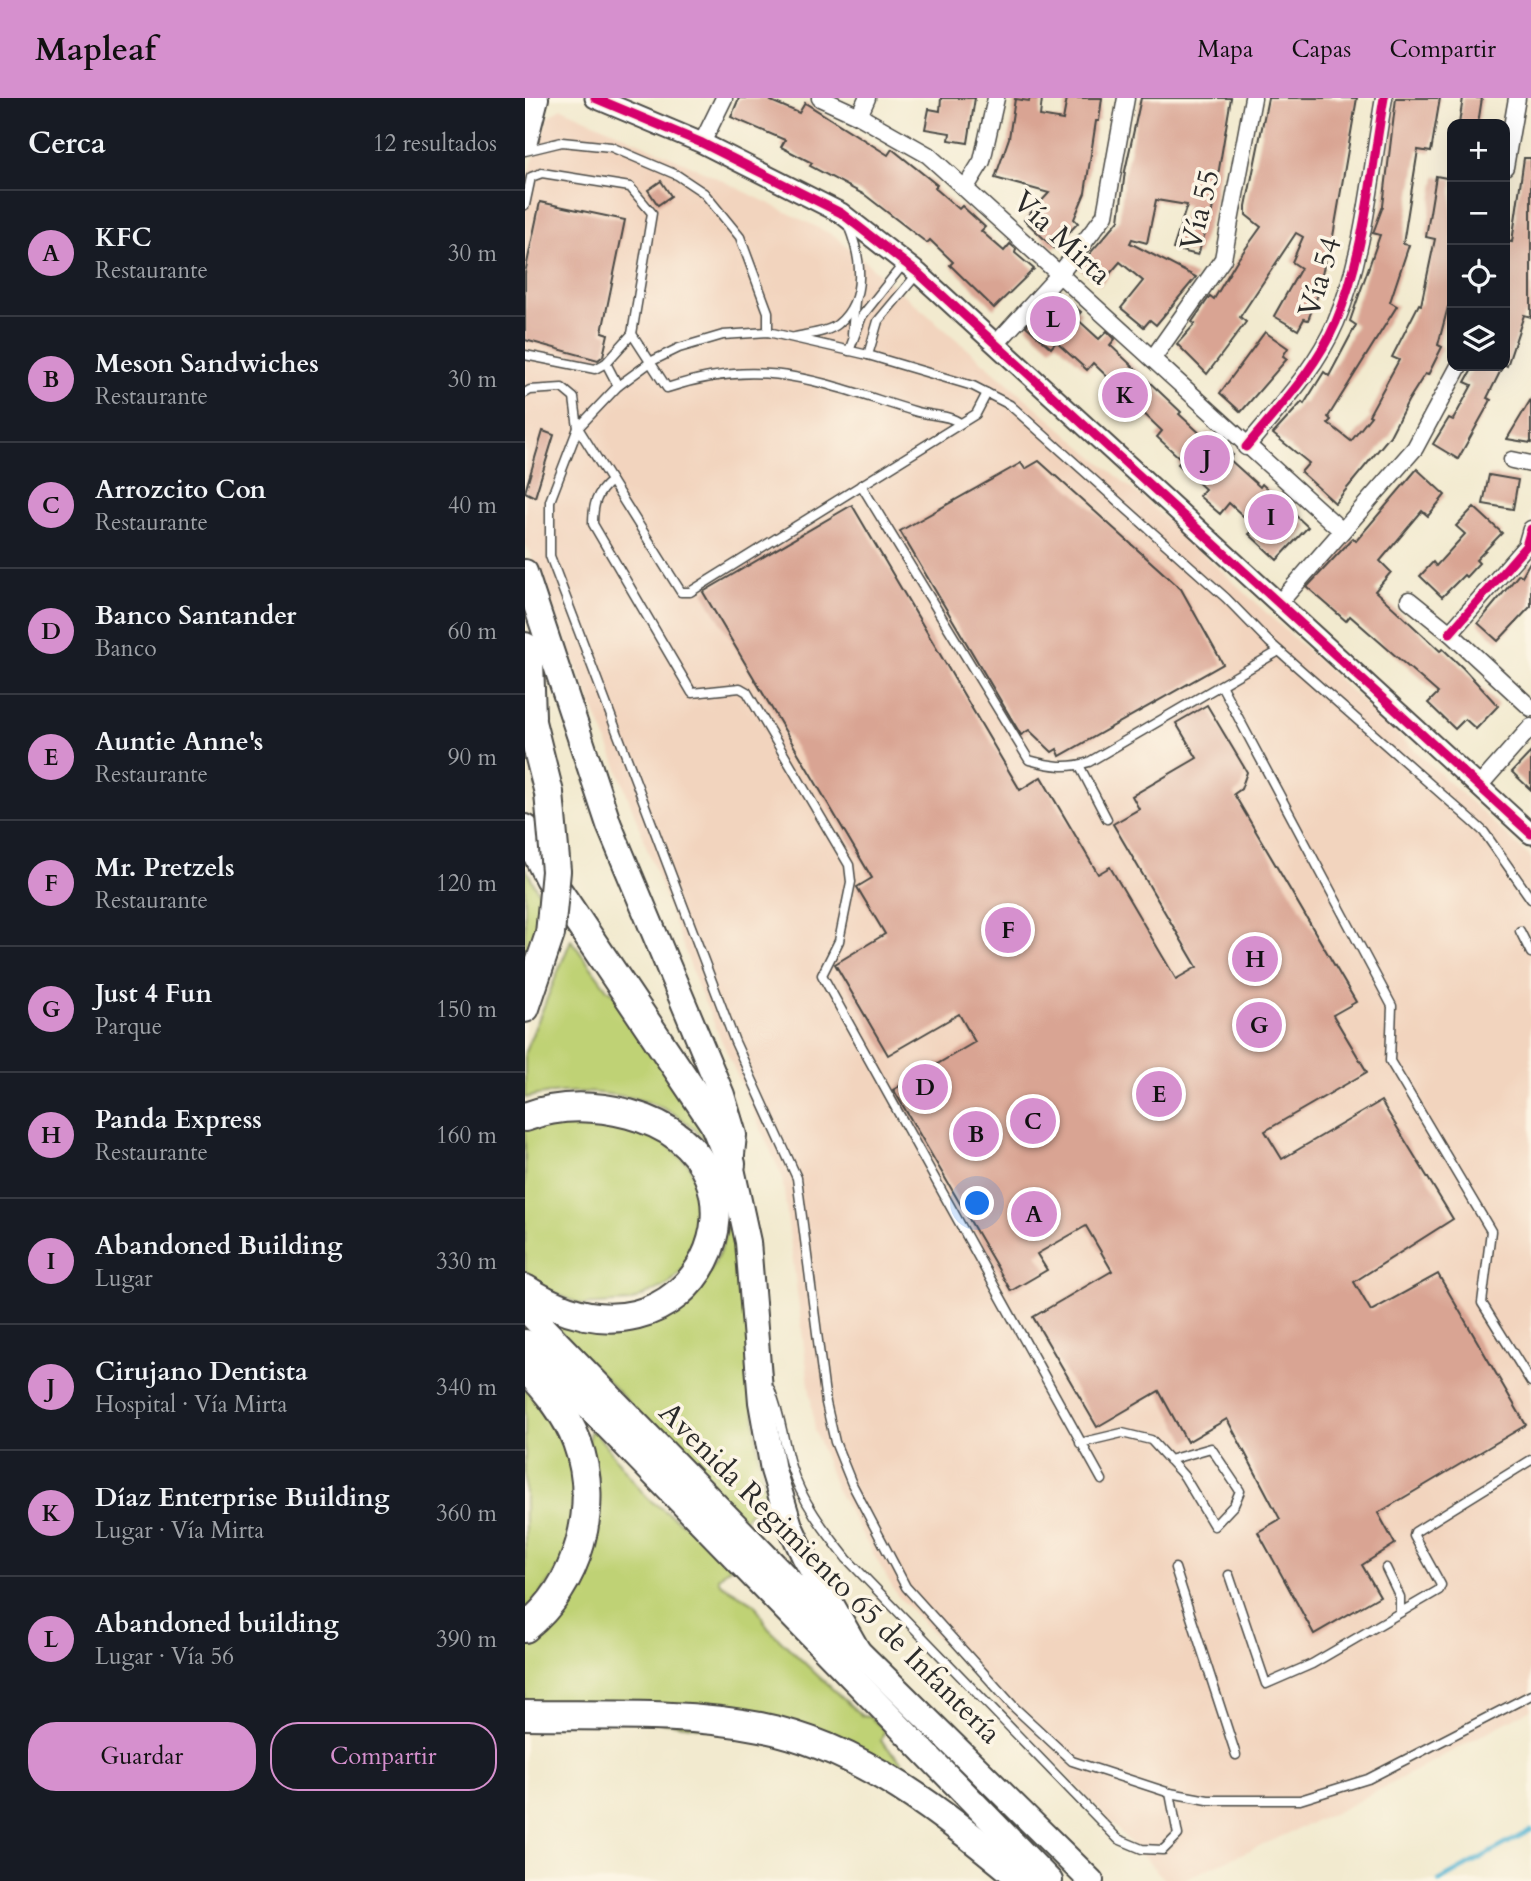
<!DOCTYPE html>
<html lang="es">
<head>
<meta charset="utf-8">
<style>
  :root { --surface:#171b24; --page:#20242c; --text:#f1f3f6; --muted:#9ea1a6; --line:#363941; --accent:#d690ce }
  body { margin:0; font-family:Cardo,serif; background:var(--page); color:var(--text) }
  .controls { position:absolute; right:21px; top:21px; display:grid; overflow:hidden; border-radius:14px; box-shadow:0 7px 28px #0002 }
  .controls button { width:63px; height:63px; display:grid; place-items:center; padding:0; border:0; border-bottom:2px solid var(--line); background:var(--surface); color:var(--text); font:35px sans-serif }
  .you { position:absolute; left:453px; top:1106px; width:24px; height:24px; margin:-18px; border:5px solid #fff; border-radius:50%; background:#1a73e8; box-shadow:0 0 0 10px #1a73e833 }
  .badge { display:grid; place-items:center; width:46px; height:46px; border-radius:50%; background:var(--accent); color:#111; font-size:23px; font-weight:700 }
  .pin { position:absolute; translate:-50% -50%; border:4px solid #fff; box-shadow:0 2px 7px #0006 }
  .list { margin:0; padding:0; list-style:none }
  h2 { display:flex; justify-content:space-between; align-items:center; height:91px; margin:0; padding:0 28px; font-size:30px }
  h2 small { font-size:23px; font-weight:400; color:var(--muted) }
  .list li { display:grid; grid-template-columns:46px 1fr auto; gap:21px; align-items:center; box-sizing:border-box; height:126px; padding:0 28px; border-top:2px solid var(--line) }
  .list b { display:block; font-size:26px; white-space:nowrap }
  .list p { margin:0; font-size:23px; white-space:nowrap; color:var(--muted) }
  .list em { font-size:23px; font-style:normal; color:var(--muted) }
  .actions { display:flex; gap:14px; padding:21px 28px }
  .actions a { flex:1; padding:16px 0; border:2px solid var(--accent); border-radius:28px; text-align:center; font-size:24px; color:var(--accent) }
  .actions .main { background:var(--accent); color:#111 }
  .icon { flex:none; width:38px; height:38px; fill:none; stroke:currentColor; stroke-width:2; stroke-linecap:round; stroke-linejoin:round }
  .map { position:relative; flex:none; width:1006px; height:1783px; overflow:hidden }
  header { display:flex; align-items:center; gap:42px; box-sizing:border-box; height:98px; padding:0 35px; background:var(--accent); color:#111 }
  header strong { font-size:33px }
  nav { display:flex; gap:38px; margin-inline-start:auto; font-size:24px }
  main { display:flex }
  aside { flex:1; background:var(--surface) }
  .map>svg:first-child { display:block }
  .built { fill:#f2d4be }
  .green { fill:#bfd275; stroke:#757e50; stroke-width:2 }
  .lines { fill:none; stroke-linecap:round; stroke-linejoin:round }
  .stream { stroke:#55b5d4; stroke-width:4.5 }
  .building { fill:#d9a493 }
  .service-casing { stroke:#494844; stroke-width:11 }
  .minor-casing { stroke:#494844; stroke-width:19 }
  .tertiary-casing { stroke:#494844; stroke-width:23 }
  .primary-casing { stroke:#494844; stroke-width:28 }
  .motorway-casing { stroke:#494844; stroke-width:32 }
  .service { stroke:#fff; stroke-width:8 }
  .minor { stroke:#fff; stroke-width:16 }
  .tertiary { stroke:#fff; stroke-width:19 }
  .primary { stroke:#fff; stroke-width:24 }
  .motorway { stroke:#fff; stroke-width:28 }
  .motorway-bridge-casing { stroke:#494844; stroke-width:32; stroke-linecap:butt }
  .motorway-bridge { stroke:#fff; stroke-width:28 }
  .cycleway-casing { stroke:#fcf5e5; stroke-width:13 }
  .cycleway { stroke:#d6006c; stroke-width:9 }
  .labels { text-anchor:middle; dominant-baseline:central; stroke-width:7; stroke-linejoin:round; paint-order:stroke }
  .street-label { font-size:30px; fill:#2b2b2b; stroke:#fcf5e5 }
</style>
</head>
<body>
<header>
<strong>Mapleaf</strong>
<nav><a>Mapa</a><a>Capas</a><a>Compartir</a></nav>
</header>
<main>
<aside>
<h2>Cerca<small>12 resultados</small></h2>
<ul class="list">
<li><span class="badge">A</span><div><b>KFC</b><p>Restaurante</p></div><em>30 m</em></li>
<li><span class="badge">B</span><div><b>Meson Sandwiches</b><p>Restaurante</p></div><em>30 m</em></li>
<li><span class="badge">C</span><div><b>Arrozcito Con</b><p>Restaurante</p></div><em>40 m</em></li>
<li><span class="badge">D</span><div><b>Banco Santander</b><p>Banco</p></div><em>60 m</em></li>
<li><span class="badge">E</span><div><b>Auntie Anne's</b><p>Restaurante</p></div><em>90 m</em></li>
<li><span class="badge">F</span><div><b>Mr. Pretzels</b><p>Restaurante</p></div><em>120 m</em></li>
<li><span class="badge">G</span><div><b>Just 4 Fun</b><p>Parque</p></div><em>150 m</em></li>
<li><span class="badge">H</span><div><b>Panda Express</b><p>Restaurante</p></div><em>160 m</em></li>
<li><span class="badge">I</span><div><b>Abandoned Building</b><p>Lugar</p></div><em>330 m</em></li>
<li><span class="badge">J</span><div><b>Cirujano Dentista</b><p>Hospital · Vía Mirta</p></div><em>340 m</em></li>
<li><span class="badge">K</span><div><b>Díaz Enterprise Building</b><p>Lugar · Vía Mirta</p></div><em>360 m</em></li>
<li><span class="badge">L</span><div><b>Abandoned building</b><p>Lugar · Vía 56</p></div><em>390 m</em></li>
</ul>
<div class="actions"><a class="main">Guardar</a><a>Compartir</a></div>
</aside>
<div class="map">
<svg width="1006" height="1783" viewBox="0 0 1006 1783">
  <rect width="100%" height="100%" fill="#fcf5e5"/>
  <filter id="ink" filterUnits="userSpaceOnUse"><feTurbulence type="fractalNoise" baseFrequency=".0143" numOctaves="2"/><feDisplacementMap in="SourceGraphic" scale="14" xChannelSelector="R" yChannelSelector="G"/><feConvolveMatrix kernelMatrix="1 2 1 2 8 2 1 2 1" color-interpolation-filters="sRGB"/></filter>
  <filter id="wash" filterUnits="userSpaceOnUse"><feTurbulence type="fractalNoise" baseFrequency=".00686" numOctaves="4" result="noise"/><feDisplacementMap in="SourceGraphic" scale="28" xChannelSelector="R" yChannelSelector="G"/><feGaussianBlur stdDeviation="1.57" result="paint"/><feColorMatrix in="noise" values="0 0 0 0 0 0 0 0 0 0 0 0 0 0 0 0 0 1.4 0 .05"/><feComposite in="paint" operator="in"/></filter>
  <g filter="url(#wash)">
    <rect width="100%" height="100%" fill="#f2eacf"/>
    <polygon class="built" points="37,10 176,72 310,138 621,403 1006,760 1006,1611 816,1712 655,1783 641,1783 372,1497 310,1389 290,1333 257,1078 175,894 88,658 0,444 0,85 23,19"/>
    <g class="green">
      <polygon points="0,769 17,801 15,824 0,881"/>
      <path d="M46 842 82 891 93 898C126 945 165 992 188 1045 235 1155 216 1282 241 1397L217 1423 27 1225 35 1215C212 1282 277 1020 90 997 60 993 29 992 0 1000V954Z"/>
      <polygon points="77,1021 129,1034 165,1068 179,1108 177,1128 165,1164 144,1186 105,1204 57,1207 0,1182 0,1028 21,1023"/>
      <polygon points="0,1282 28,1316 51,1376 42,1460 0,1516"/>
      <polygon points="65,1333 70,1334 122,1400 158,1426 179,1434 207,1467 193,1480 195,1485 230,1506 243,1530 291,1576 337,1618 345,1619 360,1632 356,1643 396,1683 396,1687 330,1649 0,1606 0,1542 41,1503"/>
    </g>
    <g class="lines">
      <polyline class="stream" points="914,1783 1006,1732"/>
    </g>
    <g id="blocks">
      <g class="building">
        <polygon points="214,0 248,0 246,3 274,15 280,5 363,57 367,51 412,87 410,90 434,111 437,108 460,129 456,133 479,153 485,146 491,151 490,155 509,171 469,210 425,167 428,164 405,142 402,145 340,97 285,68 287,65 256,49 260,42 206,19"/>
        <polygon points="416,0 450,0 443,45 424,42 425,35 400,31 404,11 415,13"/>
        <polygon points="505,0 517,1 515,18 538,22 542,0 577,0 574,23 571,23 560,95 549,121 553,125 529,150 499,122 524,95 470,80 484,40 490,1 504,3"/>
        <polygon points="616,0 706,0 687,113 673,157 648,151 662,107 631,102 622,145 607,141 605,145 671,179 631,227 625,222 619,229 596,210 618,183 595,164 575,187 553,169 594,122 600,73"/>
        <polygon points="743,0 832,0 806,150 803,150 792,199 783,222 779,221 773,232 749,218 776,170 767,164 778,139 771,135 715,219 721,224 682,276 652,246 670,226 667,224 685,198 689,201 711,164 736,129 721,117 721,108"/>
        <polygon points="871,0 915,0 906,54 893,52 878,146 884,147 865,204 872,208 803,319 806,322 803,325 826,343 846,318 844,317 874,262 867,259 894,206 896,207 910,141 901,139 911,78 927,81 927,210 923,209 913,247 917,249 903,277 900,276 883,303 865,338 810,405 776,374 784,365 748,336 777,304 779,306 799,274 804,278 831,227 825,223 855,137 848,135 858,108"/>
        <polygon points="938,0 957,0 953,26 934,26"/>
        <polygon points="999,60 1006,60 1006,219 999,217 982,268 980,267 980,143 987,144"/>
        <polygon points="136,83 146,98 133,107 123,92"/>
        <polygon points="15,104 100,122 77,234 83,236 78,258 73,262 0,242 0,175"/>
        <polygon points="532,194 556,214 551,220 574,241 582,233 590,241 585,247 656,314 654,316 679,339 683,334 708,357 704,361 735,389 737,386 783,429 752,462 724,436 731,430 704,405 695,416 674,398 680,391 653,366 657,362 632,339 637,333 609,306 599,317 580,300 591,287 568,265 562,272 531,244 526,250 501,228"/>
        <polygon points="740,234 763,250 758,258 762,261 716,314 695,295"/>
        <polygon points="949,268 978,268 962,300 966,302 933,361 908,346 924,320 928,322 947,287 940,284"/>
        <polygon points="1006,301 1006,345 982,341"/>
        <polygon points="18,333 29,337 10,399 0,394"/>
        <polygon points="514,363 656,491 698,566 535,658 532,651 527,654 504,632 496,637 375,433 496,365 500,371"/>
        <polygon points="892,371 920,397 903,418 897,413 855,463 866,474 850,493 915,553 918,551 938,570 973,608 951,631 940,621 930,631 903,605 913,595 825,518 821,523 782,489 828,440 831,443"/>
        <polygon points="964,377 993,382 988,411 958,406"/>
        <polygon points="327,407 495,692 516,679 573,776 585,769 651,881 672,869 588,726 614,711 607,698 672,660 651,625 682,607 722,674 716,691 709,696 831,904 808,917 842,974 740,1033 757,1061 856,1003 928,1121 829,1184 846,1213 913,1176 1001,1327 853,1415 870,1446 837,1467 855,1498 789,1536 733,1434 755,1421 702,1321 662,1344 634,1293 572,1329 508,1219 587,1173 561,1128 512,1156 522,1172 486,1193 370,994 368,992 450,944 434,916 363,957 310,866 360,836 332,789 347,780 178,494"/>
        <polygon points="949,409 977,435 951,462 954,465 941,479 939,477 917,499 895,478 908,464 911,468 940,436 931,428"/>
        <polygon points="1006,462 1006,508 973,543 953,525 994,476 997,478"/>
        <polygon points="1006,654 1006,692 987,674"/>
      </g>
    </g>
  </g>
  <g filter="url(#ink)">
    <use href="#blocks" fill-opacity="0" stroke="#494844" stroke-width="2"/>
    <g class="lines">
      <defs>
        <g id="service">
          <polyline points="0,53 37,44 86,49 152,77 179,95 215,139 243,214 243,234"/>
          <polyline points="0,107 6,79 17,75 105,89 127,115 107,236 81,265 70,271 0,257"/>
          <path d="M107 236 142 290C239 257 296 285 389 313 404 318 423 316 435 325"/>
          <polyline points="327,236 330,203"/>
          <path d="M270 239C283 236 304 234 313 226 343 201 336 158 323 127"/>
          <polyline points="324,253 337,218 380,164"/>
          <polyline points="343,257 353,223 393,175"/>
          <polyline points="81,265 93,288"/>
          <polyline points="0,295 5,292 37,290 49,300 53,330 156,494 165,494 451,316 462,295"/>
          <path d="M86 383C71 395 68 407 68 426L167 595 215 590 222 594 324 767 326 784 314 843 297 877 577 1382"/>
          <path d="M336 387 504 662C526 668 542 671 564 664L754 553"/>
          <polyline points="696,587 867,908 865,963 966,1133 957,1205 1006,1284"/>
          <polyline points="554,667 582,721"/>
          <polyline points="1006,801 959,734 947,723 744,544 701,500 485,307 448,288 343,257 243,234 198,237 154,250 127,263 93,288 53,330 25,403 25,458 210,944 272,1080 301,1305 310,1344 327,1386 381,1489 490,1610 547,1663 645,1695 683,1702 775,1702 843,1681 1006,1597"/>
          <polyline points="995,833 1006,855"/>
          <path d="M245 1291C256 1317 258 1343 266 1369 277 1404 300 1433 322 1461L593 1741 617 1751 638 1752 653 1737 645 1695"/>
          <polyline points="555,1345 597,1335 626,1342 659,1378 689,1428 709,1407 715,1393 686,1350 644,1362"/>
          <polyline points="650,1470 711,1657"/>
          <polyline points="861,1470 875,1499 875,1514"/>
          <polyline points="704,1477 741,1586 787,1566 914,1492 916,1487 889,1438 890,1434 1006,1362"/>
        </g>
        <g id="minor">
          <polyline points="295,0 334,18 403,57 817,433"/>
          <polyline points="334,18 342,0"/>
          <polyline points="177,45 199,0"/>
          <polyline points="980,69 992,0"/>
          <polyline points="441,89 457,63 471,0"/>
          <polyline points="471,246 534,177 580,117 601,0"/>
          <polyline points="628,260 698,161 728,0"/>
          <path d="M721 349C754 309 791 271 811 224 840 155 846 73 859 0"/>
          <polyline points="987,362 1006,366"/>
          <polyline points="884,502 925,535 1006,610"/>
          <polyline points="755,504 890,350 934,268"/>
          <polyline points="925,535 1001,448 1006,431"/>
          <polyline points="954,688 1006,629"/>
        </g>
        <polyline id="tertiary" points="70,0 177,45 316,115 393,175 1006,736"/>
        <g id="primary">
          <polyline points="0,43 11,0"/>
          <polyline points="0,474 84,727 197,997 209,1037 206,1066 223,1144 236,1304 248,1372 265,1428 279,1458 333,1553"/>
          <polyline points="0,1211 333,1553 566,1783"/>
          <polyline points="0,1244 525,1783"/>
        </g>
        <g id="motorway">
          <polyline points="0,549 4,564 6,618"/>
          <polyline points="0,600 24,695"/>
          <polyline points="0,731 24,780 189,1025 206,1066"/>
          <polyline points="0,910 25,836"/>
          <path d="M0 1019C34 1006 69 1007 104 1016 275 1062 168 1301 0 1191"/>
          <path d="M0 1269C21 1291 41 1315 52 1344 76 1409 53 1488 0 1530"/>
          <path d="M0 1617C78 1618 158 1614 235 1629 338 1649 421 1718 500 1783"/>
        </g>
      </defs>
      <use href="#service" class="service-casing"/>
      <use href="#minor" class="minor-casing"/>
      <use href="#tertiary" class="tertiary-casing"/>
      <use href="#primary" class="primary-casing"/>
      <use href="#motorway" class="motorway-casing"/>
      <use href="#service" class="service"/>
      <use href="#minor" class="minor"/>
      <use href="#tertiary" class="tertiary"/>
      <use href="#primary" class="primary"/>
      <use href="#motorway" class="motorway"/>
      <defs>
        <polyline id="motorway-bridge" points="24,695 31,773 25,836"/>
      </defs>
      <use href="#motorway-bridge" class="motorway-bridge-casing"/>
      <use href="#motorway-bridge" class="motorway-bridge"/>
      <defs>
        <g id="cycleway">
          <polyline points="70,0 177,45 316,115 393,175 1006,736"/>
          <path d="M721 349C754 309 791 271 811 224 840 155 846 73 859 0"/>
          <polyline points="925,535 1001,448 1006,431"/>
        </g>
      </defs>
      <use href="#cycleway" class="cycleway-casing"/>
      <use href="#cycleway" class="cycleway"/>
    </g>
  </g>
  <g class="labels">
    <g class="street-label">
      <text transform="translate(675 112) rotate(-76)">Vía 55</text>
      <text transform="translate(537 140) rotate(43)">Vía Mirta</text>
      <text transform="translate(795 179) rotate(-73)">Vía 54</text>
      <text transform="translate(305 1475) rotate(45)">Avenida Regimiento 65 de Infantería</text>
    </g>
  </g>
</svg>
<div class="controls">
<button>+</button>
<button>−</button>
<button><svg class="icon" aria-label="locate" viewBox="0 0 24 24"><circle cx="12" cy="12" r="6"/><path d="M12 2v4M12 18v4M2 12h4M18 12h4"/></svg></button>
<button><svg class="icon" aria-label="layers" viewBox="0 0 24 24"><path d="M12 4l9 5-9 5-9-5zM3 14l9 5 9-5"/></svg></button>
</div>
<div class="you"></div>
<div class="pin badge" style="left:509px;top:1116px">A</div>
<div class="pin badge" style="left:451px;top:1036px">B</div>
<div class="pin badge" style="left:508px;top:1023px">C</div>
<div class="pin badge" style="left:400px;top:989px">D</div>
<div class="pin badge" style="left:634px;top:996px">E</div>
<div class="pin badge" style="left:483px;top:832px">F</div>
<div class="pin badge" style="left:734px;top:927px">G</div>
<div class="pin badge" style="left:730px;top:861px">H</div>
<div class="pin badge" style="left:746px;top:419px">I</div>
<div class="pin badge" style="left:682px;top:360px">J</div>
<div class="pin badge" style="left:600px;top:297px">K</div>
<div class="pin badge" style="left:528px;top:221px">L</div>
</div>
</main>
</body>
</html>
